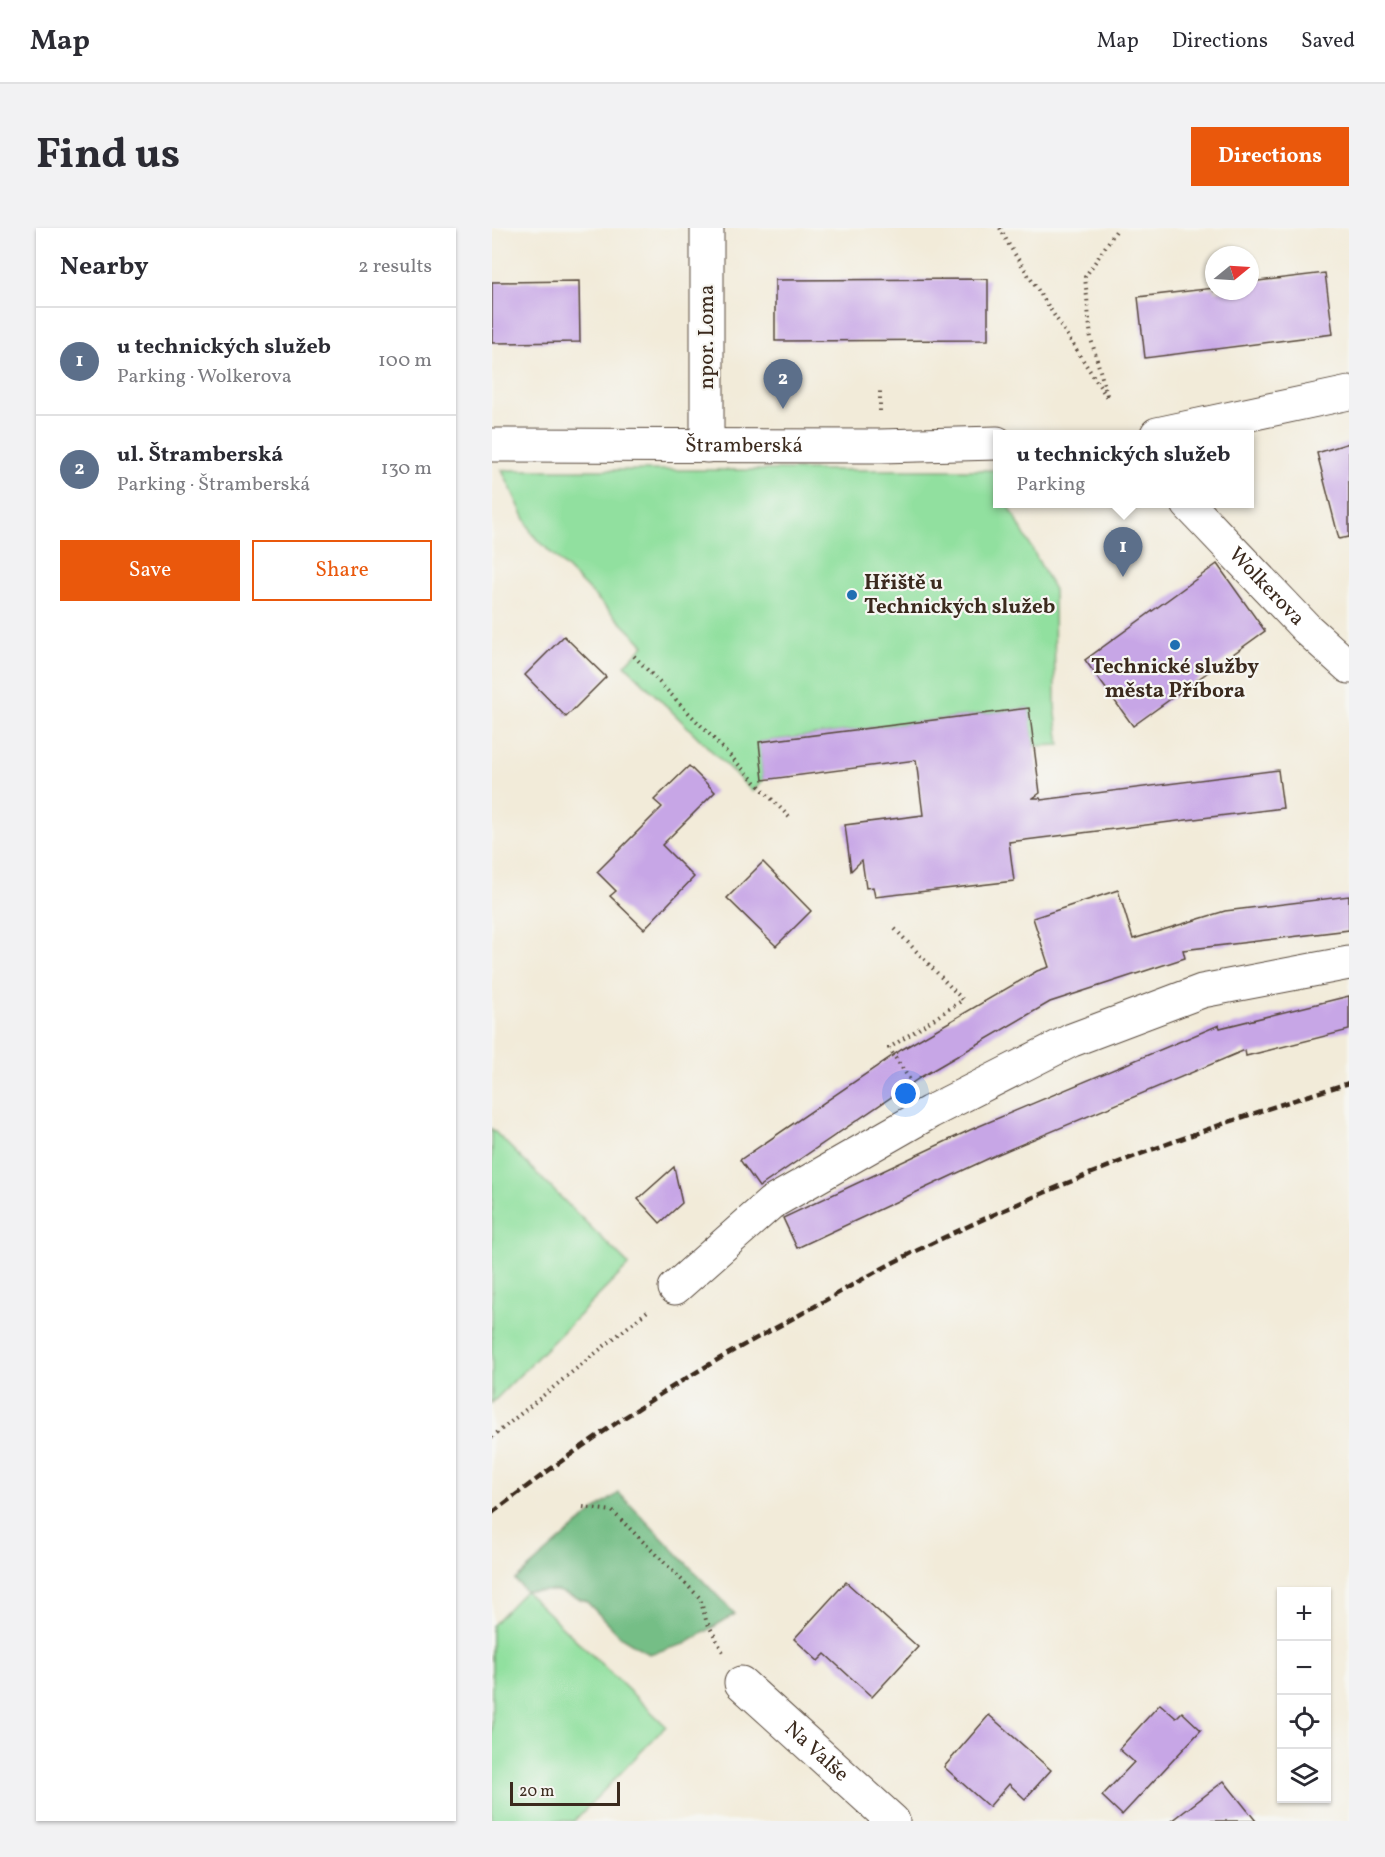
<!DOCTYPE html>
<html lang="en">
<head>
<meta charset="utf-8">
<style>
  :root { --surface:#fff; --page:#f2f2f3; --text:#2b2b33; --muted:#7c7c81; --line:#e1e1e2; --accent:#ea580c }
  body { margin:0; font-family:Vollkorn,serif; background:var(--page); color:var(--text) }
  .controls { position:absolute; right:18px; bottom:18px; display:grid; overflow:hidden; border-radius:0px; box-shadow:0 2px 4px #0004 }
  .controls button { width:54px; height:54px; display:grid; place-items:center; padding:0; border:0; border-bottom:2px solid var(--line); background:var(--surface); color:var(--text); font:30px sans-serif }
  .compass { position:absolute; left:713px; top:18px; width:54px; height:54px; border-radius:50%; background:var(--surface); box-shadow:0 2px 4px #0004; rotate:72deg }
  .scale { position:absolute; left:18px; bottom:15px; width:110px; box-sizing:border-box; padding-left:6px; border:3px solid #3b2a1e; border-top:0; font-size:16px; line-height:21px; white-space:nowrap; color:#3b2a1e; -webkit-text-stroke:4px #f6f6f2; paint-order:stroke }
  .you { position:absolute; left:414px; top:866px; width:21px; height:21px; margin:-15px; border:4px solid #fff; border-radius:50%; background:#1a73e8; box-shadow:0 0 0 9px #1a73e833 }
  .badge { display:grid; place-items:center; width:39px; height:39px; border-radius:50%; background:var(--accent); color:#fff; font-size:20px; font-weight:700 }
  .pin { position:absolute; translate:-50% -50px; filter:drop-shadow(0 2px 3px #0008) }
  .pin::after { content:''; position:absolute; top:32px; width:21px; height:18px; background:inherit; clip-path:polygon(0 0,100% 0,50% 100%) }
  .popup { position:absolute; left:501px; top:202px; width:261px; height:78px; box-sizing:border-box; display:grid; place-content:center; border-radius:0px; background:var(--surface); filter:drop-shadow(0 2px 4px #0005); font-size:20px; white-space:nowrap; color:var(--muted) }
  .popup b { font-size:22px; color:var(--text) }
  .popup::after { content:''; position:absolute; left:50%; top:100%; margin-left:-12px; border:12px solid transparent; border-top-color:var(--surface) }
  .list { margin:0; padding:0; list-style:none }
  h2 { display:flex; justify-content:space-between; align-items:center; height:78px; margin:0; padding:0 24px; font-size:26px }
  h2 small { font-size:20px; font-weight:400; color:var(--muted) }
  .list li { display:grid; grid-template-columns:39px 1fr auto; gap:18px; align-items:center; box-sizing:border-box; height:108px; padding:0 24px; border-top:2px solid var(--line) }
  .list b { display:block; font-size:22px; white-space:nowrap }
  .list p { margin:0; font-size:20px; white-space:nowrap; color:var(--muted) }
  .list em { font-size:20px; font-style:normal; color:var(--muted) }
  .actions { display:flex; gap:12px; padding:18px 24px }
  .actions a { flex:1; padding:14px 0; border:2px solid var(--accent); border-radius:0px; text-align:center; font-size:21px; color:var(--accent) }
  .actions .main { background:var(--accent); color:#fff }
  .icon { flex:none; width:33px; height:33px; fill:none; stroke:currentColor; stroke-width:2; stroke-linecap:round; stroke-linejoin:round }
  .map { position:relative; flex:none; width:857px; height:1593px; overflow:hidden; border-radius:0px }
  header { display:flex; align-items:center; gap:36px; box-sizing:border-box; height:84px; padding:0 30px; background:var(--surface); border-bottom:2px solid var(--line) }
  header strong { font-size:28px }
  nav { display:flex; gap:33px; margin-inline-start:auto; font-size:21px }
  .intro { display:flex; align-items:center; justify-content:space-between; box-sizing:border-box; height:144px; padding:0 36px }
  h1 { margin:0; font-size:42px }
  .button { padding:15px 27px; border-radius:0px; background:var(--accent); color:#fff; font-size:21px; font-weight:700 }
  main { display:flex; gap:36px; padding:0 36px }
  aside { flex:1; background:var(--surface); border-radius:0px; box-shadow:0 2px 4px #0004 }
  .map>svg:first-child { display:block }
  .green { fill:#91e09f; stroke:#66855e; stroke-width:1.5 }
  .forest { fill:#74be86; stroke:#587452; stroke-width:1.5 }
  .building { fill:#c7a6e6 }
  .lines { fill:none; stroke-linecap:round; stroke-linejoin:round }
  .minor-casing { stroke:#56473a; stroke-width:35 }
  .path { stroke:#56473a; stroke-width:4; stroke-dasharray:1.5 4.5; stroke-linecap:butt }
  .minor { stroke:#fff; stroke-width:33 }
  .rail { stroke:#3b2a1e; stroke-width:4.5; stroke-dasharray:9 4.5; stroke-linecap:butt }
  .poi-dot { fill:#1f6fb2; stroke:#f6f6f2; stroke-width:2 }
  .labels { text-anchor:middle; dominant-baseline:central; stroke-width:4.5; stroke-linejoin:round; paint-order:stroke }
  .street-label { font-size:21px; fill:#3b2a1e; stroke:#f6f6f2 }
  .poi-label { font-size:21px; font-weight:bold; fill:#3b2a1e; stroke:#f6f6f2; text-anchor:start }
</style>
</head>
<body>
<header>
<strong>Map</strong>
<nav><a>Map</a><a>Directions</a><a>Saved</a></nav>
</header>
<div class="intro"><h1>Find us</h1><a class="button">Directions</a></div>
<main>
<aside>
<h2>Nearby<small>2 results</small></h2>
<ul class="list">
<li><span class="badge" style="background:#5c6f8a">1</span><div><b>u technických služeb</b><p>Parking · Wolkerova</p></div><em>100 m</em></li>
<li><span class="badge" style="background:#5c6f8a">2</span><div><b>ul. Štramberská</b><p>Parking · Štramberská</p></div><em>130 m</em></li>
</ul>
<div class="actions"><a class="main">Save</a><a>Share</a></div>
</aside>
<div class="map">
<svg width="857" height="1593" viewBox="0 0 857 1593">
  <rect width="100%" height="100%" fill="#f6f6f2"/>
  <filter id="ink" filterUnits="userSpaceOnUse"><feTurbulence type="fractalNoise" baseFrequency=".0167" numOctaves="2"/><feDisplacementMap in="SourceGraphic" scale="12" xChannelSelector="R" yChannelSelector="G"/><feConvolveMatrix kernelMatrix="1 2 1 2 8 2 1 2 1" color-interpolation-filters="sRGB"/></filter>
  <filter id="wash" filterUnits="userSpaceOnUse"><feTurbulence type="fractalNoise" baseFrequency=".008" numOctaves="4" result="noise"/><feDisplacementMap in="SourceGraphic" scale="24" xChannelSelector="R" yChannelSelector="G"/><feGaussianBlur stdDeviation="1.35" result="paint"/><feColorMatrix in="noise" values="0 0 0 0 0 0 0 0 0 0 0 0 0 0 0 0 0 1.4 0 .05"/><feComposite in="paint" operator="in"/></filter>
  <g filter="url(#wash)">
    <rect width="100%" height="100%" fill="#f2ebd9"/>
    <g class="green">
      <polygon points="10,242 505,242 505,276 516,276 562,362 563,479 568,517 542,518 536,480 268,514 271,552 261,564 133,437 152,417 40,306"/>
      <polygon points="0,901 137,1037 0,1175"/>
      <polygon points="33,1363 174,1498 82,1593 0,1593 0,1397"/>
    </g>
    <polygon class="forest" points="127,1265 243,1386 193,1416 157,1426 129,1409 94,1373 65,1363 33,1363 23,1352 104,1281"/>
    <g id="blocks">
      <g class="building">
        <polygon points="833,45 841,106 653,130 646,69 722,60 722,63 758,63 758,54"/>
        <polygon points="496,51 496,112 283,113 283,52"/>
        <polygon points="87,53 88,114 0,115 0,54"/>
        <polygon points="857,215 857,309 847,311 825,225"/>
        <polygon points="725,336 773,403 641,498 593,432"/>
        <polygon points="72,408 114,449 74,489 33,447"/>
        <polygon points="537,480 548,565 541,570 548,570 549,572 786,542 791,580 517,614 522,653 383,669 381,659 374,660 370,632 359,643 353,597 431,587 424,532 271,552 267,514"/>
        <polygon points="197,538 223,564 170,617 202,649 152,701 118,668 124,663 105,644 170,579 162,572"/>
        <polygon points="271,634 319,683 284,718 235,670"/>
        <polygon points="626,662 641,711 733,683 857,668 857,702 691,722 693,730 558,774 429,849 267,959 248,932 409,822 545,743 557,739 541,690"/>
        <polygon points="857,768 857,802 754,828 753,822 504,927 305,1020 291,990 478,902 727,797 728,800"/>
        <polygon points="182,939 190,975 168,995 146,971"/>
        <polygon points="354,1354 426,1419 380,1469 333,1426 326,1433 302,1411"/>
        <polygon points="668,1476 684,1490 690,1484 709,1502 630,1587 610,1568 642,1534 627,1521"/>
        <polygon points="497,1487 559,1542 533,1571 517,1556 497,1579 452,1539"/>
        <polygon points="732,1553 764,1593 680,1593"/>
      </g>
    </g>
  </g>
  <g filter="url(#ink)">
    <use href="#blocks" fill-opacity="0" stroke="#56473a" stroke-width="1.5"/>
    <g class="lines">
      <defs>
        <g id="minor">
          <polyline points="215,0 215,218"/>
          <polyline points="665,206 857,165"/>
          <path id="s1" d="M0 217 388 218 505 215"/>
          <path id="s2" d="M696 276 815 401 857 439"/>
          <polyline points="183,1060 279,975 438,884 580,812 710,763 857,735"/>
          <path id="s3" d="M249 1455 401 1593"/>
        </g>
      </defs>
      <use href="#minor" class="minor-casing"/>
      <g class="path">
        <polyline points="508,0 517,17 616,171"/>
        <polyline points="615,167 599,111 593,49 626,0"/>
        <polyline points="388,183 388,163"/>
        <polyline points="142,428 298,590"/>
        <polyline points="403,701 471,772 397,820 420,855"/>
        <polyline points="0,1209 158,1081"/>
        <polyline points="91,1279 120,1283 208,1370 214,1392 232,1426"/>
      </g>
      <use href="#minor" class="minor"/>
      <path class="rail" d="M0 1285C70 1231 144 1179 220 1135 249 1118 280 1102 309 1086 347 1065 385 1042 424 1023 563 955 709 900 857 855"/>
    </g>
  </g>
  <g class="poi-dot">
    <circle cx="360" cy="367" r="6"/>
    <circle cx="683" cy="417" r="6"/>
  </g>
  <g class="labels">
    <g class="street-label">
      <text transform="translate(215 109) rotate(-90)">npor. Loma</text>
      <text stroke="none"><textPath href="#s1" startOffset="252">Štramberská</textPath></text>
      <text stroke="none"><textPath href="#s2" startOffset="114">Wolkerova</textPath></text>
      <text stroke="none"><textPath href="#s3" startOffset="102">Na Valše</textPath></text>
    </g>
    <g class="poi-label">
      <text x="372" y="355">Hřiště u<tspan x="372" dy="24">Technických služeb</tspan></text>
      <text x="683" y="439" text-anchor="middle">Technické služby<tspan x="683" dy="24">města Příbora</tspan></text>
    </g>
  </g>
</svg>
<div class="controls">
<button>+</button>
<button>−</button>
<button><svg class="icon" aria-label="locate" viewBox="0 0 24 24"><circle cx="12" cy="12" r="6"/><path d="M12 2v4M12 18v4M2 12h4M18 12h4"/></svg></button>
<button><svg class="icon" aria-label="layers" viewBox="0 0 24 24"><path d="M12 4l9 5-9 5-9-5zM3 14l9 5 9-5"/></svg></button>
</div>
<svg class="compass" viewBox="-18 -18 36 36"><path d="M0-13l5 13h-10z" fill="#e53935"/><path d="M0 13l5-13h-10z" fill="#7c7c81"/></svg>
<div class="scale">20 m</div>
<div class="you"></div>
<div class="pin badge" style="left:631px;top:349px;background:#5c6f8a">1</div>
<div class="popup"><b>u technických služeb</b>Parking</div>
<div class="pin badge" style="left:291px;top:181px;background:#5c6f8a">2</div>
</div>
</main>
</body>
</html>
